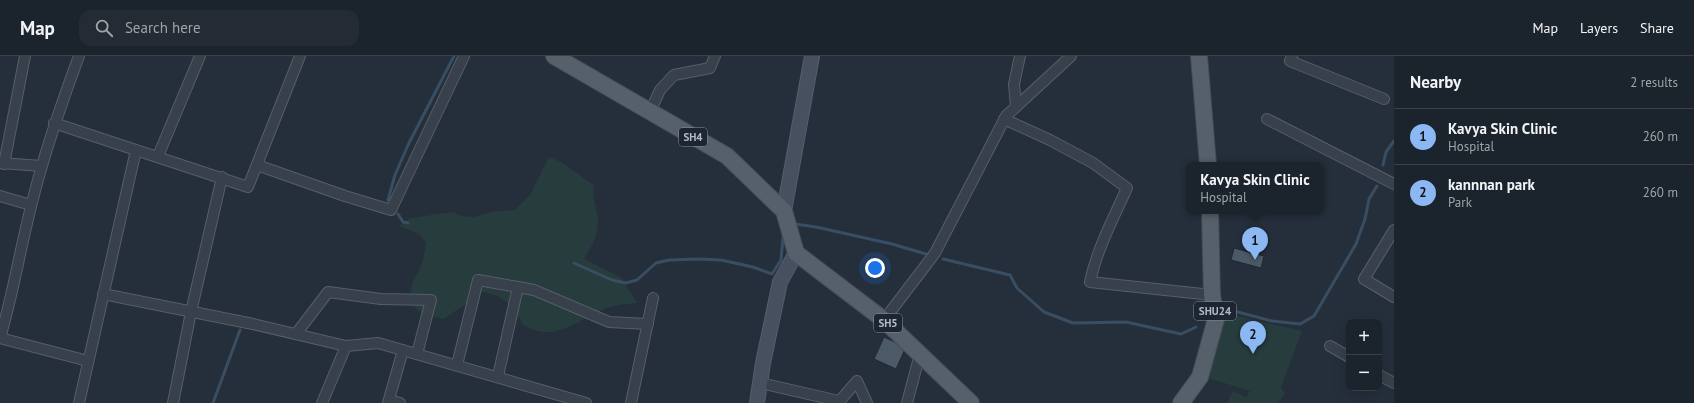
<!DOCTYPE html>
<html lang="en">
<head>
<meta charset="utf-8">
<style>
  :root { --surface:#1b232c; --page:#242b34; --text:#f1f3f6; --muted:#a0a4a9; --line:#394048; --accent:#8bb8f3 }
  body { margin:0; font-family:"PT Sans",sans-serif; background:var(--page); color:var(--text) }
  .controls { position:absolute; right:12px; bottom:12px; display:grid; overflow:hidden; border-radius:8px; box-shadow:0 4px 16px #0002 }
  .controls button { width:36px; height:36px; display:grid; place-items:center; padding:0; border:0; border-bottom:1px solid var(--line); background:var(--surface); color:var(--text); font:20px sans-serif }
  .you { position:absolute; left:875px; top:212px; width:14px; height:14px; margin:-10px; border:3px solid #fff; border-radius:50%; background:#1a73e8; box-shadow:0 0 0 6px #1a73e833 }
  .badge { display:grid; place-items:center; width:26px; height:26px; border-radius:50%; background:var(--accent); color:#111; font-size:13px; font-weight:700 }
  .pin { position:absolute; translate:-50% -33px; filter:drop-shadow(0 1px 2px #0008) }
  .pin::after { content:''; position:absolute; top:21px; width:14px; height:12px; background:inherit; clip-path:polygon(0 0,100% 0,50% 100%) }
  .popup { position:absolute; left:1186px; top:106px; width:138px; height:52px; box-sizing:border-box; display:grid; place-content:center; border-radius:8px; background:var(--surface); filter:drop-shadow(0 1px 3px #0005); font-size:13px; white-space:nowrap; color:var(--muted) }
  .popup b { font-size:15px; color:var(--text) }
  .popup::after { content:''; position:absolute; left:50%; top:100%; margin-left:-8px; border:8px solid transparent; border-top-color:var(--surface) }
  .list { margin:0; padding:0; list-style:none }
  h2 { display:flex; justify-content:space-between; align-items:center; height:52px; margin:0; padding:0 16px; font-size:17px }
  h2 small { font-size:13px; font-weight:400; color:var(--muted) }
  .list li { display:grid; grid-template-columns:26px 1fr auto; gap:12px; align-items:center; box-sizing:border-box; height:56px; padding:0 16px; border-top:1px solid var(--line) }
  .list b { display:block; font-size:15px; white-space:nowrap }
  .list p { margin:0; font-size:13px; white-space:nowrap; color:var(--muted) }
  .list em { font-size:13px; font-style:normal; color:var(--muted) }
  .icon { flex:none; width:22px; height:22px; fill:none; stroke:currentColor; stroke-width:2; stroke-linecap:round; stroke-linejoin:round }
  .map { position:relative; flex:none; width:1394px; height:347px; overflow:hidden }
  header { display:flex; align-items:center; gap:24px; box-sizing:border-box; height:56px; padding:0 20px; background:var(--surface); border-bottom:1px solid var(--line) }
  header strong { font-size:19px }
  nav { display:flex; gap:22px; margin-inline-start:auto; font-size:14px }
  .search { width:280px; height:36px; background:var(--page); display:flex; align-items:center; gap:10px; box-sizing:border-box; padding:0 14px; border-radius:12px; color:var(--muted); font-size:15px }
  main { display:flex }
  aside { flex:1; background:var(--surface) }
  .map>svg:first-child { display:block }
  .green { fill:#273c3d }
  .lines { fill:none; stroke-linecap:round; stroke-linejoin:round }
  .stream { stroke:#394d63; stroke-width:3 }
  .building { fill:#4c5967; stroke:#1f2732 }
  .street-casing { stroke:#565e69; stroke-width:12 }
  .secondary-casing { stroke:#565e69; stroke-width:16 }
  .primary-casing { stroke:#444c57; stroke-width:18 }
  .street { stroke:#37404b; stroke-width:10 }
  .secondary { stroke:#46505e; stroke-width:14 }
  .primary { stroke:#55606b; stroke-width:16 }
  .labels { text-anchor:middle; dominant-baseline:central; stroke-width:4; stroke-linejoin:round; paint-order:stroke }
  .shield { fill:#1d2530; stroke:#868e9a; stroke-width:1 }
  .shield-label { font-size:11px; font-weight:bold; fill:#b3bbc7 }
</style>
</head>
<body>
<header>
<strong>Map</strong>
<div class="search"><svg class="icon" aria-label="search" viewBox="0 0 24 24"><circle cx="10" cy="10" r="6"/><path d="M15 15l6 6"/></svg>Search here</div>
<nav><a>Map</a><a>Layers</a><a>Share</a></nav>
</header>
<main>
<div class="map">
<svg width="1394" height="347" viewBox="0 0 1394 347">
  <rect width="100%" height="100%" fill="#242f3b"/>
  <g class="green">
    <path d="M549 101 561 106 594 129C592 140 595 146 597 156 601 174 593 189 584 203L621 221 637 247C628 248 616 248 607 252 580 262 556 288 525 270 522 268 520 263 518 260 509 246 499 238 482 236L444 263C419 259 404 251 414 223 416 218 420 214 421 209 424 202 425 194 426 187L419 178 399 170 411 162 453 156 461 160 474 161 492 156 515 154 530 139Z"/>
    <polygon points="1221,256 1302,275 1281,331 1285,338 1278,347 1227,347 1233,335 1246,341 1250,335 1208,322"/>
  </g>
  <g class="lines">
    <g class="stream">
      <polyline points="1383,109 1386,96 1394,85"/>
      <polyline points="388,144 395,119 408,89 454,0"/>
      <polyline points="398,158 403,166 408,167"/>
      <polyline points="795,168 816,171 892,188 926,198"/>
      <polyline points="943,203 1010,219 1017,232 1044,256 1073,267 1126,266 1181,278 1196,271"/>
      <polyline points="574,207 612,224 626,227 637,224 656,207 669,204 698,203 721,204 753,211 772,218 781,204 783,181"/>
      <polyline points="1234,255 1272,265 1300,268 1314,260 1356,188 1365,163 1369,143 1377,130"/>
      <polyline points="213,347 240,274"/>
    </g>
  </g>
  <g class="building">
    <polygon points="1234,192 1264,200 1261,212 1231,204"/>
    <polygon points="884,281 906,291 896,313 874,303"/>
  </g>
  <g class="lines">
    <defs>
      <g id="street">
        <polyline points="1292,0 1290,5 1384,43"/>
        <polyline points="1016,51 1014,28 1020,0"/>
        <polyline points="650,56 660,34 674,19 710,12 715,0"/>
        <path d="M1004 63 1050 84 1093 107 1127 132C1113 163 1097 193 1090 226L1212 239"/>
        <polyline points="1267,63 1394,128"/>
        <polyline points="54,67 248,131 300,0"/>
        <polyline points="158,100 200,0"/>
        <polyline points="0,107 42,110"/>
        <polyline points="4,108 25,0"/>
        <polyline points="257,109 345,140 391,154 464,0"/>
        <polyline points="0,140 31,149"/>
        <polyline points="1394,174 1364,223 1394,241"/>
        <polyline points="103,238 253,268 346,290 378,287 586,347"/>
        <polyline points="884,264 935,197 1006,60 1071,0"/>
        <polyline points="296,278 328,236 381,243 431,244 417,298"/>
        <path d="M0 282C14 235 21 187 34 139 46 91 62 46 79 0"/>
        <polyline points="0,282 88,305"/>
        <polyline points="1330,290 1349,301"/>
        <polyline points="457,309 478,224 518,231"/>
        <polyline points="1379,319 1394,327"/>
        <polyline points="498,320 518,231 534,234 609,266 648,268"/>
        <polyline points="760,327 839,345"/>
        <polyline points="389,344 400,347"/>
        <polyline points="79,347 136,94"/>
        <polyline points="173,347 191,256 222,121"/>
        <polyline points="322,347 346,290"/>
        <polyline points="388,347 403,294"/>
        <polyline points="631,347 653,242"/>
        <polyline points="838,347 857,325 867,347"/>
        <polyline points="907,347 920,298"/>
      </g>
      <g id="secondary">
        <polyline points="784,155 812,0"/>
        <polyline points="757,347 763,307 780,226 796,197"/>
      </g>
      <g id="primary">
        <polyline points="554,0 727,100 784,155 796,197 884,264 971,347"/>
        <polyline points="1199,0 1208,109"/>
        <polyline points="1181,347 1200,321 1216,263 1212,239 1210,155"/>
      </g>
    </defs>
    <use href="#street" class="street-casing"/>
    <use href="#secondary" class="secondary-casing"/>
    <use href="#primary" class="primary-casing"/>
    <use href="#street" class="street"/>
    <use href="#secondary" class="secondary"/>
    <use href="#primary" class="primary"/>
  </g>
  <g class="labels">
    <g class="shield">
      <rect x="679" y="72" width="28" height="18" rx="3"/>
      <rect x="1194" y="246" width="42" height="18" rx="3"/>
      <rect x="874" y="258" width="28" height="18" rx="3"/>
    </g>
    <g class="shield-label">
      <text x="693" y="81">SH4</text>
      <text x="1215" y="255">SHU24</text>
      <text x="888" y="267">SH5</text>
    </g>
  </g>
</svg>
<div class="controls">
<button>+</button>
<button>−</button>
</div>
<div class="you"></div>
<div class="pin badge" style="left:1255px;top:204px">1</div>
<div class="popup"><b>Kavya Skin Clinic</b>Hospital</div>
<div class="pin badge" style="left:1253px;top:298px">2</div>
</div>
<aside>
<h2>Nearby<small>2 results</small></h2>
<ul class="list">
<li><span class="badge">1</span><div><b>Kavya Skin Clinic</b><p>Hospital</p></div><em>260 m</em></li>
<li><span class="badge">2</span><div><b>kannnan park</b><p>Park</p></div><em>260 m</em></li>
</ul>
</aside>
</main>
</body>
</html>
